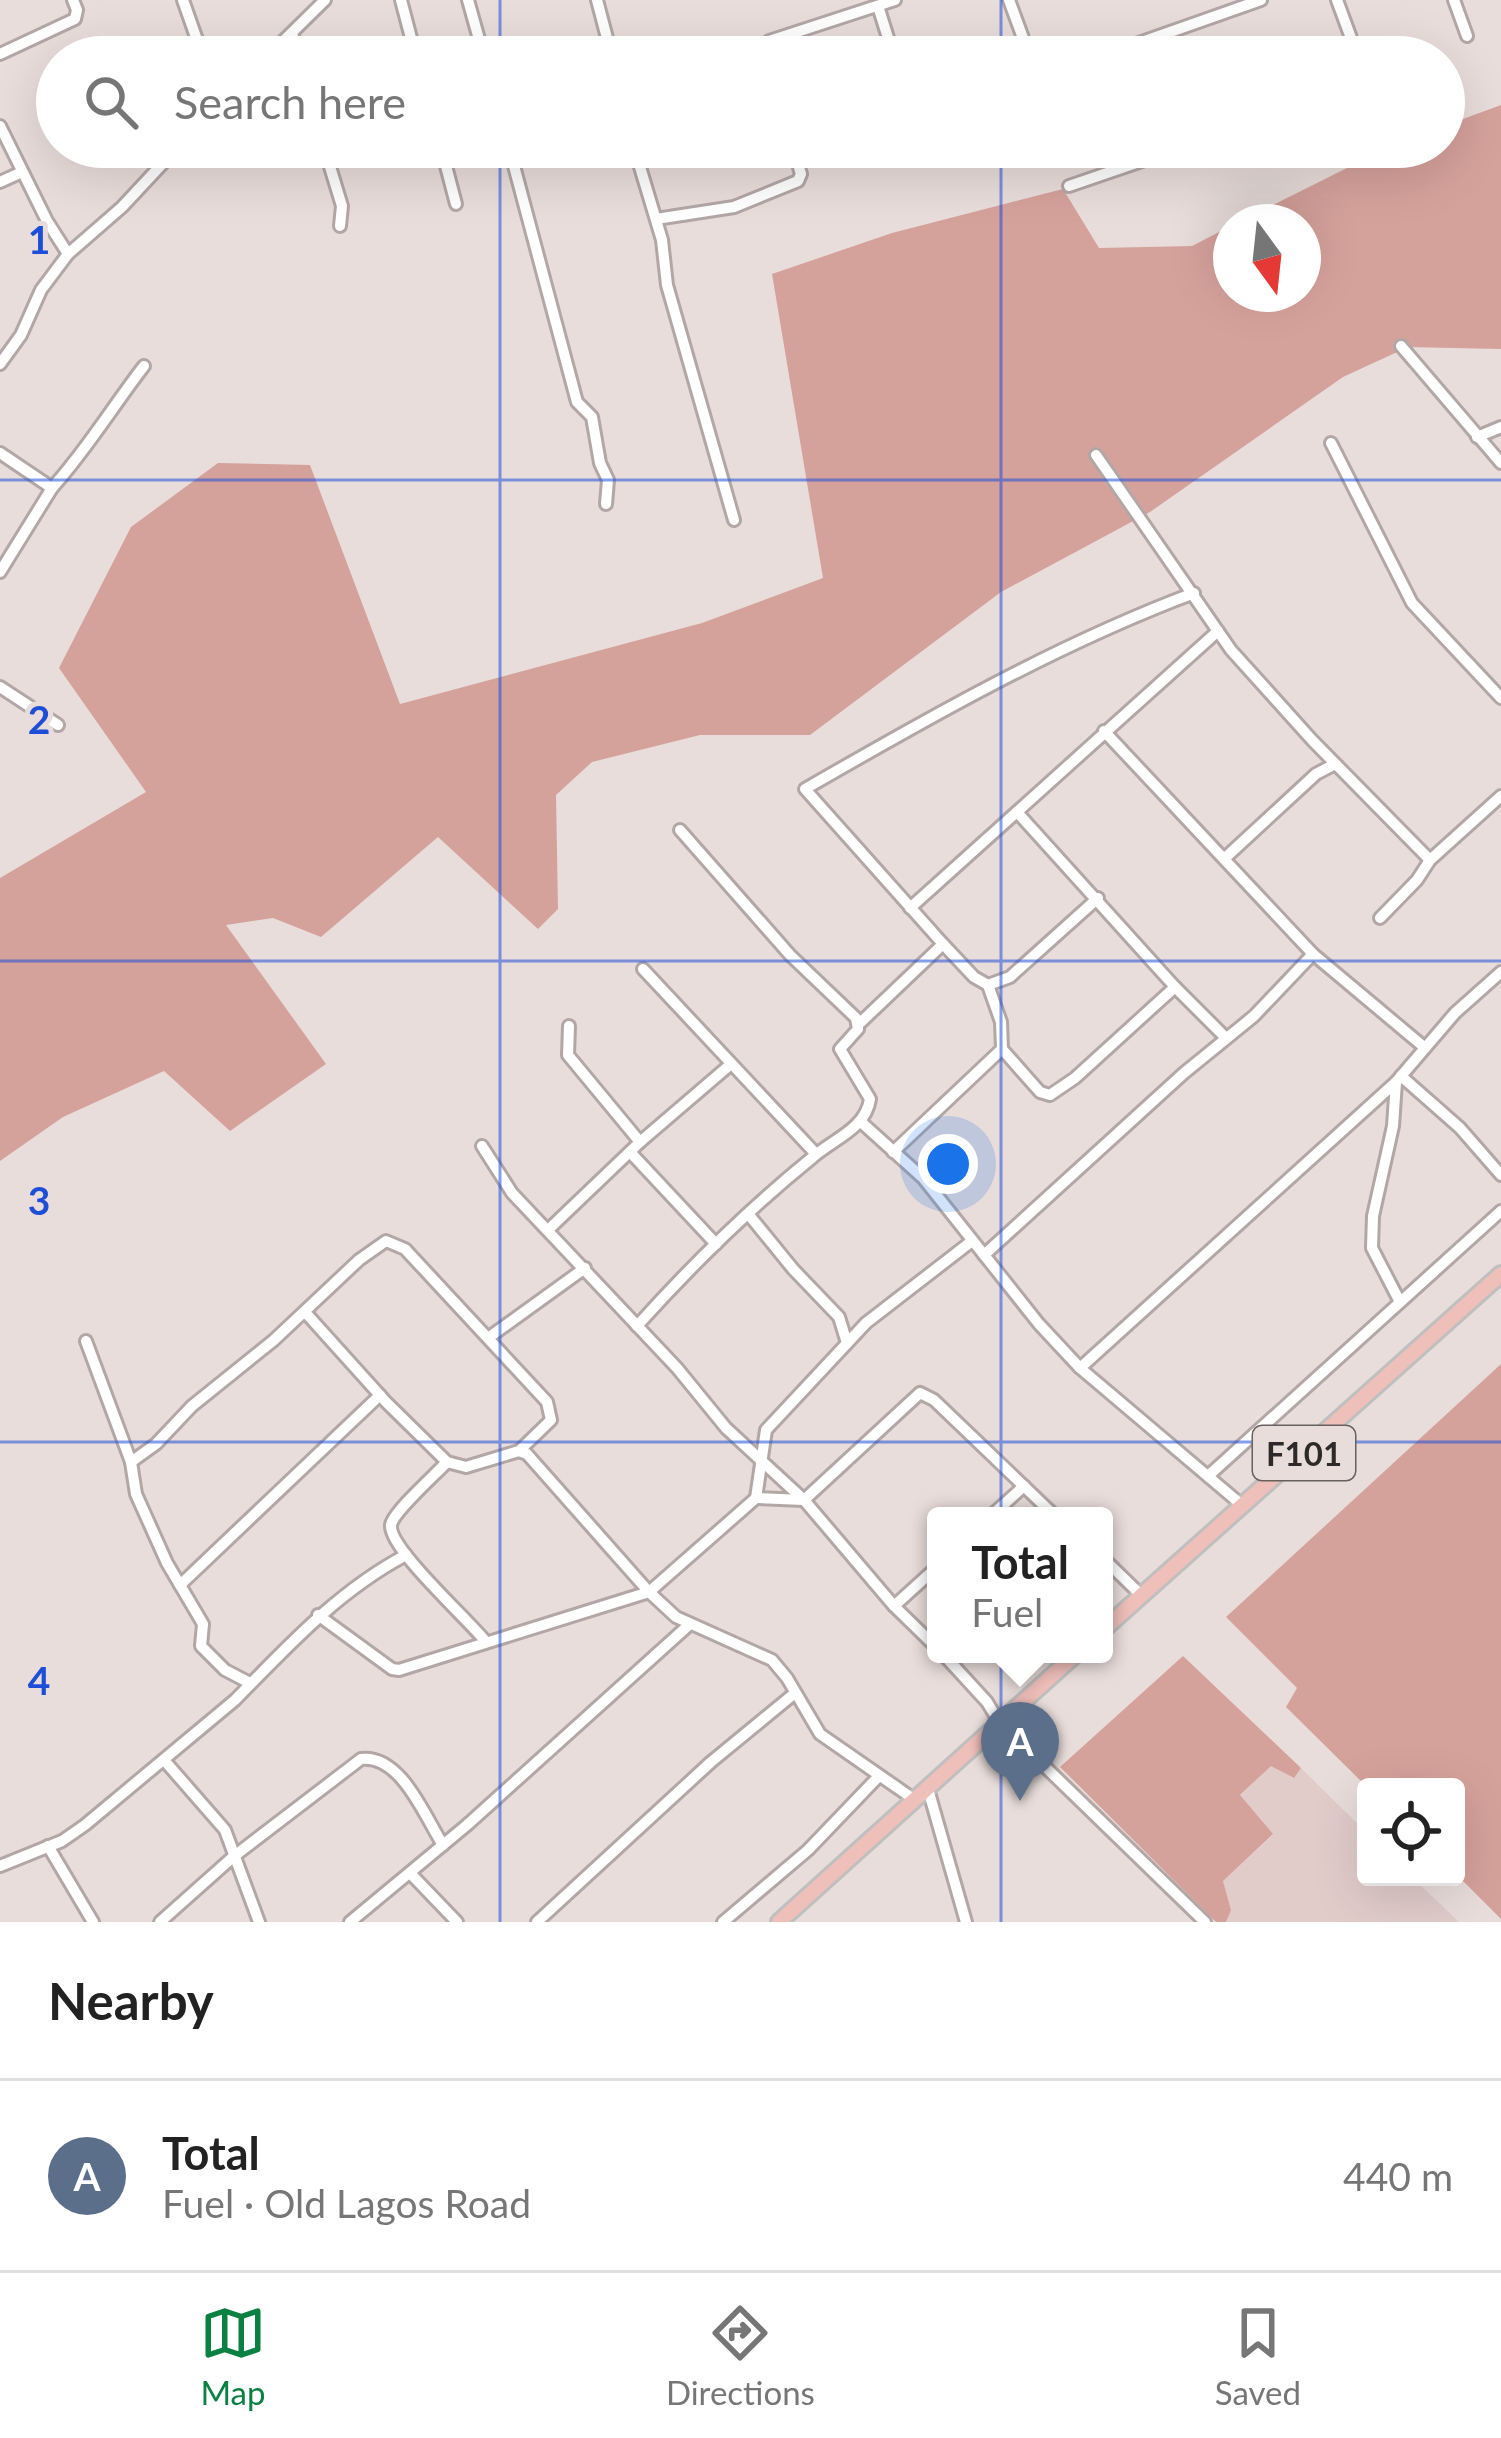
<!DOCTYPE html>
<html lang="en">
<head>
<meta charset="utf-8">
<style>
  :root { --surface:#fff; --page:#f6f6f6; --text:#222; --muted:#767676; --line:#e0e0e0; --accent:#0b8043 }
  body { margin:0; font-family:Lato,sans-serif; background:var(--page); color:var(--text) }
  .controls { position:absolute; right:36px; bottom:36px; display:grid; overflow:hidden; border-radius:12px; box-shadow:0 12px 48px #0002 }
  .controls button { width:108px; height:108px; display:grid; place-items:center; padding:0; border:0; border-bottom:3px solid var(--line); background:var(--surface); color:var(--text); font:60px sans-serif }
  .compass { position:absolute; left:1213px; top:204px; width:108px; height:108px; border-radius:50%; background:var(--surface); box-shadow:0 12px 48px #0002; rotate:165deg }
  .you { position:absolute; left:948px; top:1164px; width:42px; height:42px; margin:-30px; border:9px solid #fff; border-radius:50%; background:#1a73e8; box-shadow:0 0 0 18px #1a73e833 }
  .badge { display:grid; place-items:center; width:78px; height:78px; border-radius:50%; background:var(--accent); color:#fff; font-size:39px; font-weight:700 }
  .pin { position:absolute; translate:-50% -99px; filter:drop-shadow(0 3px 6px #0008) }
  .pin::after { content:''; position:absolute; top:63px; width:42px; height:36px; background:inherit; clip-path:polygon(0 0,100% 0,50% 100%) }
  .popup { position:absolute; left:927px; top:1507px; width:186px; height:156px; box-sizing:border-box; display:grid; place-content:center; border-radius:12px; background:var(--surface); filter:drop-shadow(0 3px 9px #0005); font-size:39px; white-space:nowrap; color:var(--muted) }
  .popup b { font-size:45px; color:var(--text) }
  .popup::after { content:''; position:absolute; left:50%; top:100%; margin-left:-24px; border:24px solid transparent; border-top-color:var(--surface) }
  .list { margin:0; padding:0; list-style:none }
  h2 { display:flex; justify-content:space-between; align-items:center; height:156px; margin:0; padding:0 48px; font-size:51px }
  h2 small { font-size:39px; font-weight:400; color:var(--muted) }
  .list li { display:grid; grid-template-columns:78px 1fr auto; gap:36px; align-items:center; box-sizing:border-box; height:192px; padding:0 48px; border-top:3px solid var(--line) }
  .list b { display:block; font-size:45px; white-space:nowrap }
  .list p { margin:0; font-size:39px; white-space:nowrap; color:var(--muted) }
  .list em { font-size:39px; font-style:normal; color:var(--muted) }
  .icon { flex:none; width:66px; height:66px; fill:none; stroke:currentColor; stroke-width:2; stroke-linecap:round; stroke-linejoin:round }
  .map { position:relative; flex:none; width:1501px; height:1922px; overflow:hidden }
  .search { position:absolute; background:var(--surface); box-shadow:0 12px 48px #0002; left:36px; right:36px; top:36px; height:132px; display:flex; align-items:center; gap:30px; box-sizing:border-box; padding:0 42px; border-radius:66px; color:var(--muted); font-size:45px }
  .sheet { height:348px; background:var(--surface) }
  nav { display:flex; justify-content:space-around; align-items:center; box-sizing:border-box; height:168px; border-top:3px solid var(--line); background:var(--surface); font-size:33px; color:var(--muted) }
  nav a { display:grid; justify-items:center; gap:6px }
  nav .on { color:var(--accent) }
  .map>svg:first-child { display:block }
  .built { fill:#e1ccca }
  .green { fill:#d5a19b }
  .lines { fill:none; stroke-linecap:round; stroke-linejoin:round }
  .minor-casing { stroke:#b3a7a6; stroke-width:16 }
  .major-casing { stroke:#c0bfbf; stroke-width:20 }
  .minor { stroke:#fff; stroke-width:10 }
  .major { stroke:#efbfba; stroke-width:14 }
  .grid { fill:none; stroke:#1d4ed8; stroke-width:3; stroke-opacity:0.55 }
  .labels { text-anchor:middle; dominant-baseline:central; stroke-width:10; stroke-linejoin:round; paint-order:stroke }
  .shield { fill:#e9dddb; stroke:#66605e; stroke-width:3 }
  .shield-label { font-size:33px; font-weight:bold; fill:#2e2a29 }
  .grid-label { font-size:39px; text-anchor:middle; font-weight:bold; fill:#1d4ed8; stroke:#e9dddb; stroke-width:10; stroke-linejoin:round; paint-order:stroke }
</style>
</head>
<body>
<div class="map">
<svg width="1501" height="1922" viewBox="0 0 1501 1922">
  <rect width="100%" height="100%" fill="#e9dddb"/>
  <polygon class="built" points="1271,1765 1293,1778 1301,1768 1366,1832 1366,1877 1412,1877 1459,1922 1226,1922 1231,1910 1223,1881 1273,1835 1240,1796"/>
  <g class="green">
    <polygon points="1501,105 1501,349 1408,347 1343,377 1150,512 1001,592 810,735 700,735 592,762 556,795 558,909 538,929 438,837 321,937 273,918 226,925 326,1064 230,1131 164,1071 63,1117 0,1161 0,878 146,792 59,668 131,527 218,463 310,465 400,704 702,623 823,578 772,274 892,233 1063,189 1099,248 1192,246 1231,226 1231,294 1303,294 1303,222 1239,222 1389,147 1444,147 1444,126"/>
    <polygon points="1501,1364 1501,1919 1456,1874 1456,1787 1367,1787 1286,1707 1297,1688 1226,1617"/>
    <polygon points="1183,1656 1301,1768 1294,1778 1271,1766 1240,1795 1273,1834 1223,1881 1231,1910 1226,1922 1216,1922 1060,1767"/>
  </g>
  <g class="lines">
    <defs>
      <g id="minor">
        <polyline points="183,0 203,57"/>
        <polyline points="401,0 416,57"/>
        <polyline points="468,0 484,57"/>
        <polyline points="597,0 612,57"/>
        <polyline points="1009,0 1030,57"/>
        <polyline points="1337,0 1358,57"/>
        <polyline points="1454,0 1467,36"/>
        <polyline points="878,6 894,57"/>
        <polyline points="292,33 298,57"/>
        <polyline points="0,54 75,19 77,10 73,0"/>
        <polyline points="267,57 325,0"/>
        <polyline points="757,57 769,41 895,0"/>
        <polyline points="1099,57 1261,0"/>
        <polyline points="0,126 47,221 68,254"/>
        <polyline points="324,147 342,206 340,226"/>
        <polyline points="441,147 456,204"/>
        <polyline points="509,147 577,402 592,417 600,463 608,480 606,504"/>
        <polyline points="634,147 662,240 667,285 734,520"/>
        <polyline points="0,182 22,172"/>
        <polyline points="1069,186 1183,147"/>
        <polyline points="656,219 734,207 798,181 801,174 793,147"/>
        <polyline points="1401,346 1501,463"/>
        <polyline points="0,364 21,335 41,290 68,254 122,207 178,147"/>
        <polyline points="1477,437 1501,427"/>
        <polyline points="1331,443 1412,603 1501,698"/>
        <path d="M0 453 52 488C86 451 113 406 144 366"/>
        <polyline points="1096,455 1231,650 1312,740 1430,860"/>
        <polyline points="0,572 52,488"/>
        <polyline points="0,687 58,725"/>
        <polyline points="1104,731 1313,954 1424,1047"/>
        <polyline points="1017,812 1175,987 1226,1038"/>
        <polyline points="1225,858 1316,774 1335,764"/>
        <path d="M1098 898 1010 977 988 985 974 977 943 944 805 789C930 717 1058 644 1194 593"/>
        <polyline points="910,908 1218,631"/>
        <polyline points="1380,918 1417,880 1430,860 1501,796"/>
        <polyline points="643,969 816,1154"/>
        <polyline points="859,1024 943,944"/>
        <polyline points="569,1026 568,1055 640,1142"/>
        <polyline points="1002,1049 1040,1092 1050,1095 1075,1078 1175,987"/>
        <polyline points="1401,1076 1460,1128 1501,1175"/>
        <polyline points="1396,1082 1393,1126 1373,1216 1372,1248 1400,1302"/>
        <polyline points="861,1122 923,1178 1039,1324 1080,1368 1243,1506"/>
        <polyline points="482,1146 512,1193 677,1368 726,1428 804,1500 894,1606 936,1647"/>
        <polyline points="630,1152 716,1244"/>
        <polyline points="893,1152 1002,1049 1001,1022 988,985"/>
        <polyline points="749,1215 793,1269 839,1317 847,1343"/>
        <polyline points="549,1229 640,1142 731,1064"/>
        <polyline points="984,1255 1184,1073 1254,1016 1313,954"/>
        <path d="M637 1326C691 1266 750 1208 813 1157 834 1139 866 1128 870 1099L840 1049 858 1029 856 1018 790 955 680 830"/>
        <polyline points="488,1338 585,1268"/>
        <polyline points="86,1341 131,1462 136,1494 167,1563 203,1624 201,1646 225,1670 248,1682"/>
        <polyline points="1080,1368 1396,1082 1455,1013 1501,972"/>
        <polyline points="519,1451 527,1454 649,1592 676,1617 772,1660 787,1678 820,1734 915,1800"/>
        <polyline points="131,1462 156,1444 192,1406 274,1340 359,1260 386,1241 405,1249 547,1402 551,1420 519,1451 466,1467 447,1462 386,1402 305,1312"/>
        <path d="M447 1462C436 1474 393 1512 391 1525 388 1548 470 1621 486 1642"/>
        <polyline points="1208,1476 1501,1211"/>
        <polyline points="756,1498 804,1500 920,1393 934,1400 1055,1516"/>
        <polyline points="991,1516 1024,1486"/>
        <polyline points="1104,1559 1142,1596"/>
        <polyline points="180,1585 380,1395"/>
        <polyline points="894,1606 936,1568"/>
        <polyline points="318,1615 392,1669 399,1670 649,1592 756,1498 766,1430 866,1323 972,1241"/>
        <polyline points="943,1654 987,1702 999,1722 1205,1922"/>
        <polyline points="164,1760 225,1830 259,1922"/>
        <polyline points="928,1789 966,1922"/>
        <polyline points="48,1846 93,1922"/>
        <path d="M0 1866 62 1841 85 1825 235 1700C287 1647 338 1591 406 1555"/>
        <polyline points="410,1873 457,1922"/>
        <path d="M160 1922 233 1857 361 1759C401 1754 425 1817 443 1845"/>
        <polyline points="350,1922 467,1825 690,1624"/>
        <polyline points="537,1922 711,1762 795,1693"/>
        <polyline points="723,1922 808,1850 878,1777"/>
      </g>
      <g id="major">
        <polyline points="1104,1629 1501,1274"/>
        <polyline points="779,1922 1076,1654"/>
      </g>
    </defs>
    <use href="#minor" class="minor-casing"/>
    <use href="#major" class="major-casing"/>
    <use href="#minor" class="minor"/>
    <use href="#major" class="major"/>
  </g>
  <path class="grid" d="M500 0V57M1001 0V57M500 147V1922M1001 147V1922M0 480H1501M0 961H1501M0 1442H1501"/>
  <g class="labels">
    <rect class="shield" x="1253" y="1426" width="102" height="54" rx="9"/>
    <g class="shield-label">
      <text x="1304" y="1453">F101</text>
    </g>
  </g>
  <g class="grid-label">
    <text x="39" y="254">1</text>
    <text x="39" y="734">2</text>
    <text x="39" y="1215">3</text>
    <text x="39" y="1695">4</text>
  </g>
</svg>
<div class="controls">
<button><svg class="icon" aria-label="locate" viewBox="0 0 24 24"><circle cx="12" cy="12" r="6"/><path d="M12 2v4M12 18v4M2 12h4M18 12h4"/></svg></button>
</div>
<svg class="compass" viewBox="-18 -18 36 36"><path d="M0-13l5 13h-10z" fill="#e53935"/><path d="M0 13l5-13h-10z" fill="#767676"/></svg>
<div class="you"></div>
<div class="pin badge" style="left:1020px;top:1801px;background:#5c6f8a">A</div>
<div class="popup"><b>Total</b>Fuel</div>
<div class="search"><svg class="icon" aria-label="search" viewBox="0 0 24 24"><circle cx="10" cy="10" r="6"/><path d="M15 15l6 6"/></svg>Search here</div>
</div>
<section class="sheet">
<h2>Nearby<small></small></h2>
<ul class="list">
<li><span class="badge" style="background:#5c6f8a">A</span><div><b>Total</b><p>Fuel · Old Lagos Road</p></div><em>440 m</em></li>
</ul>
</section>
<nav>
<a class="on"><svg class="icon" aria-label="map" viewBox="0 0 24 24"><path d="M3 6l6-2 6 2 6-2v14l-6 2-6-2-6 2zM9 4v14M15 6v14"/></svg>Map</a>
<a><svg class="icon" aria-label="directions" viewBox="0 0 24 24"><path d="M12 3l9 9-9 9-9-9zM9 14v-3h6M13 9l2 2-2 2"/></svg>Directions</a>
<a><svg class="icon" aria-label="saved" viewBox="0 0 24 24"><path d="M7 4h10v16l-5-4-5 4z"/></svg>Saved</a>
</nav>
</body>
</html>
